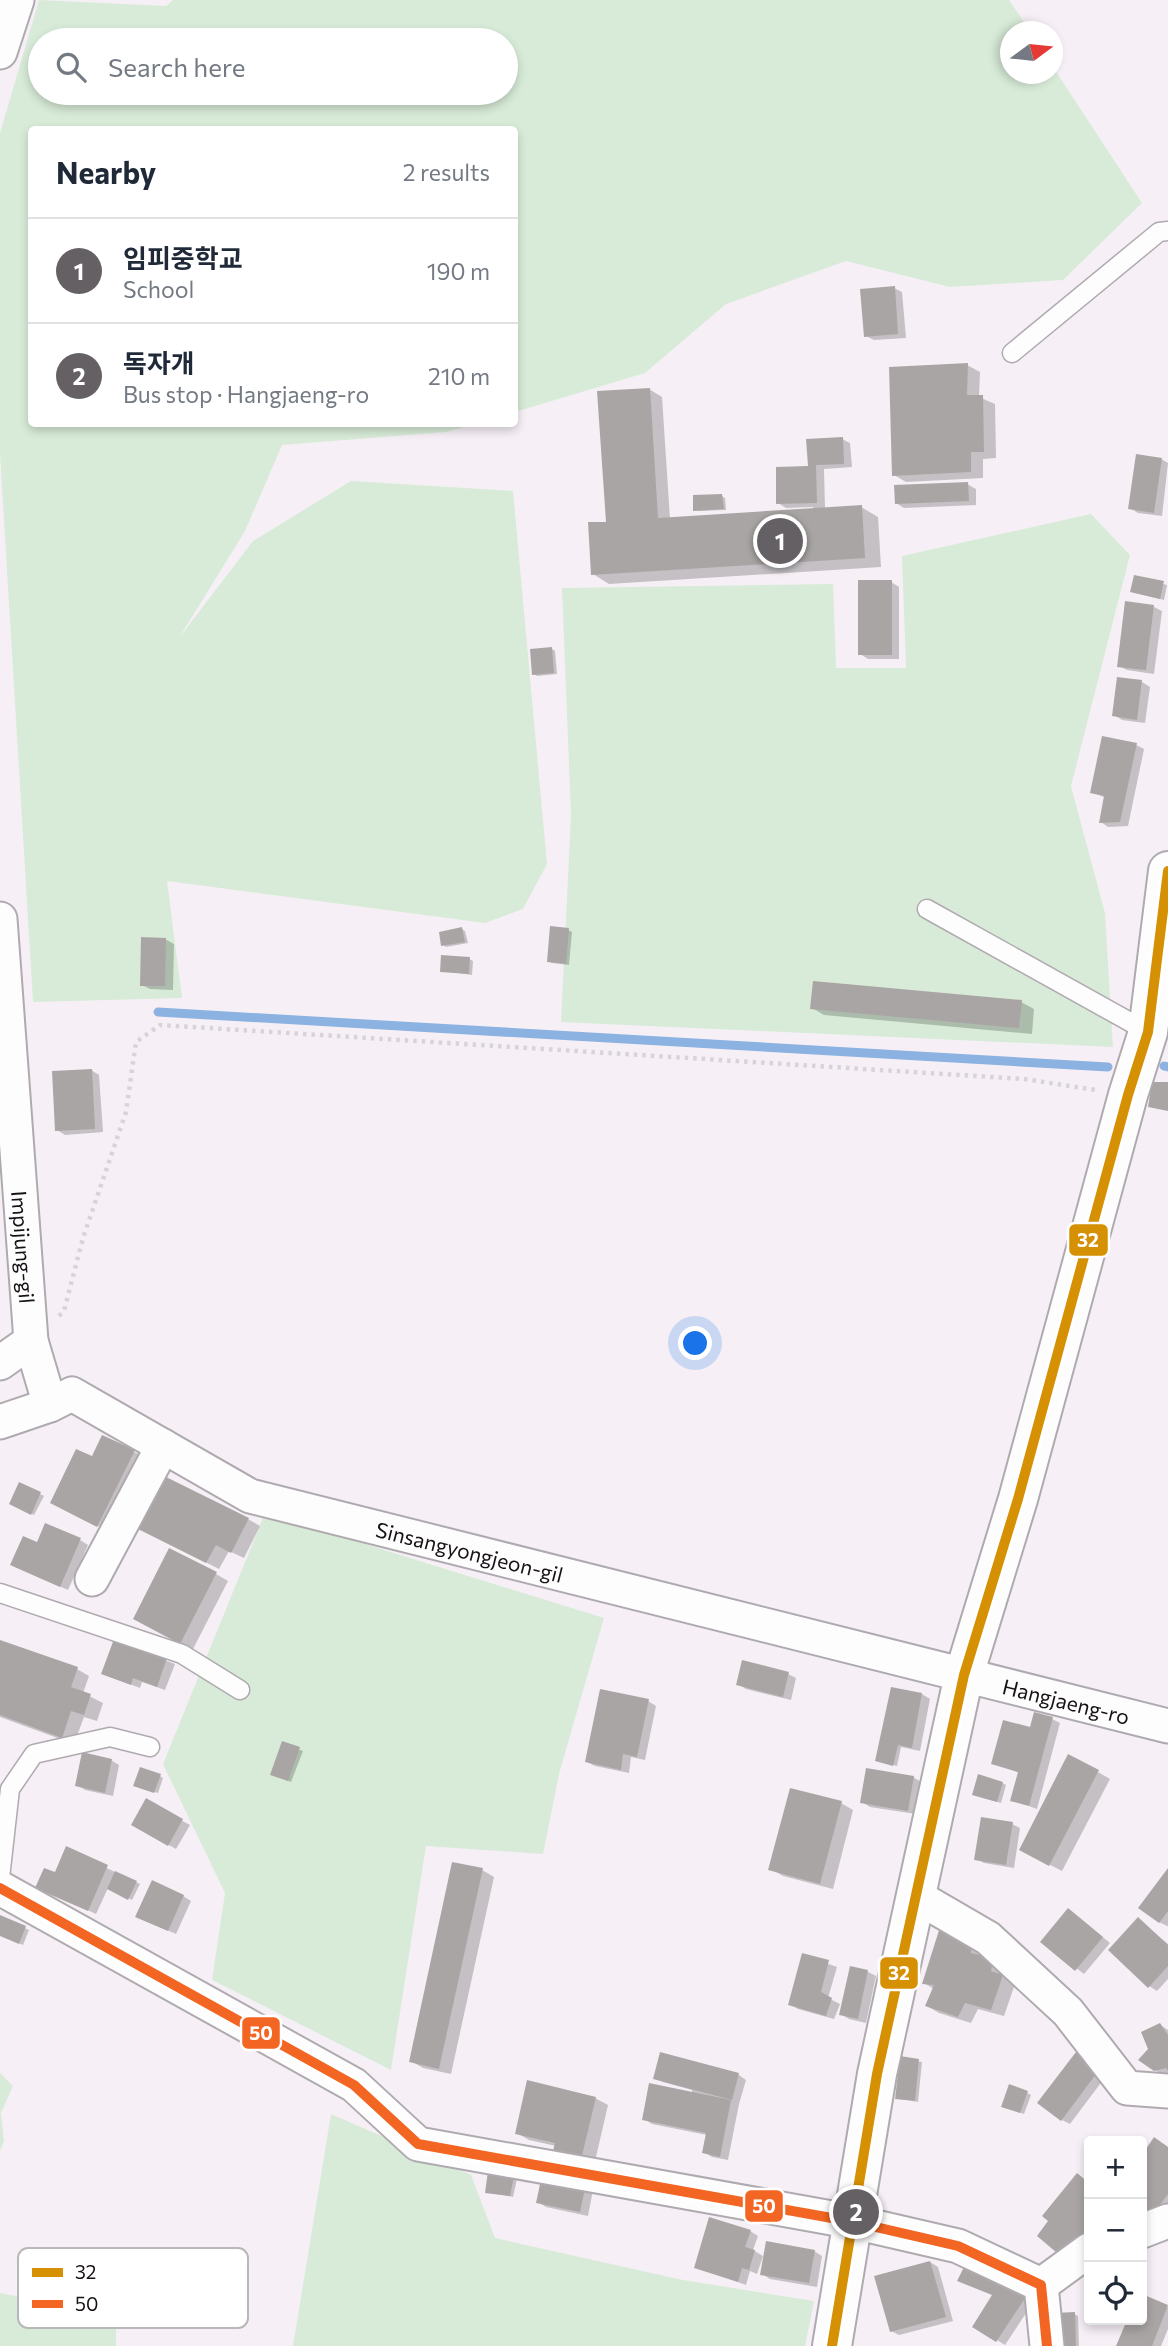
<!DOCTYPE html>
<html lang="en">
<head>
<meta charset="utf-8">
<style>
  :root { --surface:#fff; --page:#f2f2f3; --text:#1f2937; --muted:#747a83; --line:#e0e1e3; --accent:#646064 }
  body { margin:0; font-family:Commissioner,"Noto Sans KR",sans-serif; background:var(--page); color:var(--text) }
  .controls { position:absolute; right:21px; bottom:21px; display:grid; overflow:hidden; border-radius:7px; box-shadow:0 4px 10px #0003 }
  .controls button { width:63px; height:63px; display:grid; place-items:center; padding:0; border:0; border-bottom:2px solid var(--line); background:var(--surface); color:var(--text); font:35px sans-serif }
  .compass { position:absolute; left:1000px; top:21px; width:63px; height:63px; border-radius:50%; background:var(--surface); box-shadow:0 4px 10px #0003; rotate:75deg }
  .you { position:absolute; left:696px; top:1344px; width:24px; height:24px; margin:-18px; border:5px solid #fff; border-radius:50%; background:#1a73e8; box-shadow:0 0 0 10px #1a73e833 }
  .badge { display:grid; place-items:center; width:46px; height:46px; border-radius:50%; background:var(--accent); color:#fff; font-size:23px; font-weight:700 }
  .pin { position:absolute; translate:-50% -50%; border:4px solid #fff; box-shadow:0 2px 7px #0006 }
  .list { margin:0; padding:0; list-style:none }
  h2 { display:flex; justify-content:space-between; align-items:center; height:91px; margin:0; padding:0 28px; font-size:30px }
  h2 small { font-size:23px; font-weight:400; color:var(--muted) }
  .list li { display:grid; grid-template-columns:46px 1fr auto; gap:21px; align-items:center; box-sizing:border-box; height:105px; padding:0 28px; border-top:2px solid var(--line) }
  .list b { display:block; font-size:26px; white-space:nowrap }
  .list p { margin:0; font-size:23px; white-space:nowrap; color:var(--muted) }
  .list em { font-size:23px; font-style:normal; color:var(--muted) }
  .icon { flex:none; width:38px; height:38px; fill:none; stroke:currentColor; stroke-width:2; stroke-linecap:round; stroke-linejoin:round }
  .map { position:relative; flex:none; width:1168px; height:2346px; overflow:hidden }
  .search { position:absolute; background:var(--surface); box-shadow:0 4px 10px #0003; left:28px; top:28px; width:490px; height:77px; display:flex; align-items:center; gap:18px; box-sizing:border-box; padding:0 24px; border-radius:38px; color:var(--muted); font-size:26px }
  .panel { position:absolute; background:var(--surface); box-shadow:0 4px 10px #0003; left:28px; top:126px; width:490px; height:301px; border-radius:7px }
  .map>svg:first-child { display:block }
  .green { fill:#d8ebd8; fill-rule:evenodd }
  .shadow { fill:#0003 }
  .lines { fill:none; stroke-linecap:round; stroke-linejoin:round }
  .stream { stroke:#8cb2e1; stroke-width:9 }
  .building { fill:#aaa5a5 }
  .service-casing { stroke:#afaaaf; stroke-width:21 }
  .minor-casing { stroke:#afaaaf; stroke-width:37 }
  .tertiary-casing { stroke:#afaaaf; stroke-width:42 }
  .path { stroke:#d7d4d7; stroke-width:4.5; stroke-dasharray:3.5 5; stroke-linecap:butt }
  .service { stroke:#fefdfe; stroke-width:18 }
  .minor { stroke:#fefdfe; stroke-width:33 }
  .tertiary { stroke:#fefdfe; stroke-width:38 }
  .bus-1-casing { stroke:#fff; stroke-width:16 }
  .bus-2-casing { stroke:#fff; stroke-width:16 }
  .bus-1 { stroke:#d59003; stroke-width:10 }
  .bus-2 { stroke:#f26522; stroke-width:10 }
  .labels { text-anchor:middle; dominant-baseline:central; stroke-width:5; stroke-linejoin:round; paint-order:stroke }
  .street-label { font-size:21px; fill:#161216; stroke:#fff }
  .key { fill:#fff; stroke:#b9b8b9; stroke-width:2 }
  .key-label { font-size:19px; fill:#161216 }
  .line-badge { stroke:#fff; stroke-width:2.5 }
  .badge-label { font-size:19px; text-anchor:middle; font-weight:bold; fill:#fff }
</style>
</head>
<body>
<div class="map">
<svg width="1168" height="2346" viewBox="0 0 1168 2346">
  <rect width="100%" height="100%" fill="#f6f0f6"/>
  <g class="green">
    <path d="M39 0 166 6 173 0H1009L1030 31 1010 32V74H1052L1053 67 1142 203 1063 280 950 287 846 261 726 304 645 373 515 412 514 130H32V424H475L446 432 282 445 245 531 179 638 253 541 351 481 513 491 547 864 523 909 485 923 167 881 182 998 33 1002 0 454V133ZM40 40H506V93H40Z"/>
    <polygon points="1091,514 1130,555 1071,786 1105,913 1113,1047 561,1022 571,815 562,588 833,584 836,668 906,668 902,556"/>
    <polygon points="265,1513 604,1618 559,1774 543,1854 426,1846 391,2070 212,1980 225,1893 163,1764"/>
    <polygon points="0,2073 13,2086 1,2113 4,2141 0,2151"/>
    <polygon points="331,2114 471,2175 495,2238 683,2280 814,2301 805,2346 293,2346"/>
    <polygon points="0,2293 116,2315 116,2346 0,2346"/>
  </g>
  <g class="shadow">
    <polygon points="894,288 902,292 906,338 874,340 866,336"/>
    <polygon points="967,365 980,372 979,397 995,404 996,458 983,459 983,478 906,482 894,475"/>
    <polygon points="649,389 662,397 670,519 813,510 813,507 786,508 778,503 809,468 842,439 850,443 852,467 824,469 825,509 861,507 878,517 881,567 609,584 593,574"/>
    <polygon points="1161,459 1168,463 1162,516 1138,513 1130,508"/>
    <polygon points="967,484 976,489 976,505 904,508 896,503"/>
    <polygon points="722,496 725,498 726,510 698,511 695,509"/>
    <polygon points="1136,577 1167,585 1164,600 1136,593"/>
    <polygon points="891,582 899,587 899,659 868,659 860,654"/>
    <polygon points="1154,607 1162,611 1154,674 1127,670 1119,666"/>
    <polygon points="552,649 555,651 557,674 537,676 534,674"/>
    <polygon points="1142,682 1150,687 1145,723 1122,720 1114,715"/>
    <polygon points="1136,745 1144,749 1128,826 1108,827 1101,822 1106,798 1092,792"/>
    <polygon points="462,929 465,931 468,943 446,947 443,945"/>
    <polygon points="568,930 572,932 569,965 552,963 549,961"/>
    <polygon points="165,939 174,944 173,990 150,989 142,985"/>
    <polygon points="469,959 473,961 472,975 442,971"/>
    <polygon points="1021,1002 1034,1009 1032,1034 824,1015 812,1008"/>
    <polygon points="91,1070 99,1075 103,1132 65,1135 57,1130"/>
    <polygon points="134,1452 142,1456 106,1530 60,1507 93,1458"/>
    <polygon points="20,1484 44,1496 34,1515 11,1504"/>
    <polygon points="248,1519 260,1526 244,1558 229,1551 219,1569 152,1535"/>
    <polygon points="80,1540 88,1545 68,1590 20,1569 38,1545"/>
    <polygon points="216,1574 228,1581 193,1649 148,1626"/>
    <polygon points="115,1641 175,1664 165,1690 142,1682 140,1688 103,1674"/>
    <polygon points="0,1642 77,1669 89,1676 83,1693 103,1703 97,1721 84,1717 74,1744 0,1717"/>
    <polygon points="788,1674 796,1678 791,1700 746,1689 738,1684"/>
    <polygon points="922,1694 930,1699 920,1751 901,1747 897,1766 880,1762"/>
    <polygon points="648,1701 656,1706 645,1760 631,1757 629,1773 595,1766 587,1762"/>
    <polygon points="1052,1719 1060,1723 1037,1809 1012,1800 1020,1773 993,1763 1031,1729"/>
    <polygon points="283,1743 303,1751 291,1782 275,1776"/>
    <polygon points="111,1760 119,1765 113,1796 85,1790 77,1785"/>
    <polygon points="1098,1772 1110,1779 1062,1871 1033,1856"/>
    <polygon points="160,1776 163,1778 158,1793 139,1787"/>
    <polygon points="913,1777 921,1782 916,1814 870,1807 862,1802"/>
    <polygon points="1002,1783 1006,1785 1001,1803 977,1796"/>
    <polygon points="146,1801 190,1825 176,1849 133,1825"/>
    <polygon points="841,1803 853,1810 833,1889 783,1876 771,1869"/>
    <polygon points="1012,1824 1020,1828 1014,1868 984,1863 976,1859"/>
    <polygon points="67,1849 140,1884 132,1900 108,1888 96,1914 46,1891"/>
    <polygon points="482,1870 494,1877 451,2074 423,2068 411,2061"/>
    <polygon points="1168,1871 1168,1926 1167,1926 1159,1922"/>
    <polygon points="183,1896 191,1901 176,1934 146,1921"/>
    <polygon points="1076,1915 1110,1943 1084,1974 1042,1942"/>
    <polygon points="0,1917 29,1930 23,1945 0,1935"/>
    <polygon points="1138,1919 1168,1944 1168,1979 1157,1991 1149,1986"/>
    <polygon points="942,1926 1005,1967 1003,1977 1015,1984 1004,2016 978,2009 971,2023 939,2013 927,2006 934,1989 924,1983"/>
    <polygon points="803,1955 837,1967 828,1998 840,2004 834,2019 798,2009 790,2004"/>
    <polygon points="851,1968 868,1972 876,1976 866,2023 849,2019 841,2014"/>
    <polygon points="1160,2025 1168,2030 1168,2074 1163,2075 1155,2070 1150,2049"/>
    <polygon points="662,2054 739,2075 746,2080 739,2104 728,2160 712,2157 704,2152 707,2135 652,2124 644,2119 692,2093 692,2090 663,2082 655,2078"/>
    <polygon points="1076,2054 1106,2076 1070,2124 1062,2120"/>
    <polygon points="901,2058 922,2062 918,2102 897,2098"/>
    <polygon points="1027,2093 1031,2095 1024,2114 1006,2108"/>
    <polygon points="595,2098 608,2105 593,2170 556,2146 529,2140 517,2133"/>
    <polygon points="1154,2140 1168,2148 1168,2209 1152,2216 1142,2208 1142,2158"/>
    <polygon points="513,2177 517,2179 513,2197 487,2192"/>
    <polygon points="543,2177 593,2190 588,2216 546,2207 538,2202"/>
    <polygon points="1085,2180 1089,2183 1089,2240 1064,2256"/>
    <polygon points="750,2231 758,2236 753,2250 763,2256 757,2274 750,2271 746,2285 696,2267"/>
    <polygon points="814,2251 822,2256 817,2287 770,2279 762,2274"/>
    <polygon points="930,2262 938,2267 953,2321 899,2335 891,2331"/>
    <polygon points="1001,2281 1034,2301 1005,2345 974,2326"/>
    <polygon points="1142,2296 1168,2307 1168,2329 1161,2346 1118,2346 1129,2320 1142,2320"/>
    <polygon points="1074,2314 1078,2316 1079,2346 1056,2346"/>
  </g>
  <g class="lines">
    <g class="stream">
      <polyline points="158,1012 1108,1067"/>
      <polyline points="1164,1066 1168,1067"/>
    </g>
  </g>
  <g class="building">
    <polygon points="895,286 898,334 864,337 860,289"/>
    <polygon points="968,363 967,395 983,395 984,452 971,452 971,472 892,476 889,367"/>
    <polygon points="650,388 658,518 862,505 865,558 591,575 588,522 606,522 597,391"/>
    <polygon points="843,437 844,464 816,465 817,503 776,504 776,467 808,466 806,439"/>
    <polygon points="1136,454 1162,458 1154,513 1128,509"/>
    <polygon points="968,482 969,501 895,504 894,485"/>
    <polygon points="722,494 724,509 693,511 693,495"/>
    <polygon points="1134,575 1164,581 1160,599 1130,592"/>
    <rect x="858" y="580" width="34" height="75"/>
    <polygon points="1125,601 1154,605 1146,670 1117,667"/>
    <polygon points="552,647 554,673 532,675 530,649"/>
    <polygon points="1117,677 1142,680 1137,720 1112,716"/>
    <polygon points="1102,736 1137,743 1120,822 1099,823 1104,796 1090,793"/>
    <polygon points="550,926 569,928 566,964 547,962"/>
    <polygon points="462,927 465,942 441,946 439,932"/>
    <polygon points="141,937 166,938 165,986 140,986"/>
    <polygon points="441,955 470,957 469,974 440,972"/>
    <polygon points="813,981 1022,1000 1019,1028 810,1009"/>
    <polygon points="92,1069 95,1129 55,1131 52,1071"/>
    <polygon points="1152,1082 1168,1082 1168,1111 1148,1107"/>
    <polygon points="102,1435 135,1450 97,1527 50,1503 76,1449 92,1456"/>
    <polygon points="164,1476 249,1518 231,1553 216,1545 206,1563 138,1529"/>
    <polygon points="19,1482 41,1492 31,1515 9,1504"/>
    <polygon points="45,1523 81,1538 60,1587 10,1565 23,1536 37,1542"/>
    <polygon points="169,1548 217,1572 180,1644 133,1619"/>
    <polygon points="114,1639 167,1658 157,1687 133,1678 131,1685 101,1674"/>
    <polygon points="0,1640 78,1667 71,1687 91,1694 84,1715 71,1711 62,1738 0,1715"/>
    <polygon points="742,1660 789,1672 783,1697 736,1685"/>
    <polygon points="891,1687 922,1693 912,1748 898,1745 893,1766 875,1761"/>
    <polygon points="600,1689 649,1699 637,1757 623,1754 621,1770 585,1762"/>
    <polygon points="1034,1712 1053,1717 1029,1806 1010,1801 1018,1772 991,1764 1003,1720 1030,1727"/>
    <polygon points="282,1741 300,1747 288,1781 270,1775"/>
    <polygon points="82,1752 112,1759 105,1793 75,1786"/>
    <polygon points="1068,1754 1099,1770 1049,1866 1019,1850"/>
    <polygon points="140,1767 161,1774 154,1793 133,1786"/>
    <polygon points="866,1768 914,1776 908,1811 860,1803"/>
    <polygon points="978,1774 1003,1782 997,1802 972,1795"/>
    <polygon points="790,1788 842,1801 820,1884 768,1870"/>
    <polygon points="146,1798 183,1819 168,1846 131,1825"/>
    <polygon points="981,1817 1013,1822 1006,1865 974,1860"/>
    <polygon points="66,1846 108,1865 88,1911 35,1888 44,1868 55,1872"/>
    <polygon points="452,1862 483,1868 439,2069 409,2062"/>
    <polygon points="1168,1868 1168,1911 1159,1923 1138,1908"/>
    <polygon points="115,1871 137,1881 128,1900 107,1889"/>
    <polygon points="152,1880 184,1895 168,1931 135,1917"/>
    <polygon points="1068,1908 1103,1937 1075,1971 1040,1942"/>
    <polygon points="0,1915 26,1926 19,1944 0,1936"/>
    <polygon points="1138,1917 1168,1945 1168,1966 1148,1988 1108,1950"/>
    <polygon points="941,1924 972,1941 971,1953 993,1958 991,1971 1003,1975 991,2010 965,2003 958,2017 925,2006 934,1985 922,1984"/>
    <polygon points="802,1953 829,1960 821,1992 832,1998 826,2016 788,2005"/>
    <polygon points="850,1966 868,1970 858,2019 839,2015"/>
    <polygon points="1160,2023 1168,2035 1168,2071 1166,2068 1154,2071 1138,2060 1148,2049 1141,2032"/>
    <polygon points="660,2052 739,2073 732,2100 653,2079"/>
    <polygon points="1076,2052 1099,2070 1061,2121 1037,2103"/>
    <polygon points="900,2056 919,2059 915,2101 895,2099"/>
    <polygon points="527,2080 596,2097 580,2164 551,2158 555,2143 515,2134"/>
    <polygon points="649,2083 731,2100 720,2157 702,2153 706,2133 642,2120"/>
    <polygon points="1009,2084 1028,2091 1020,2113 1001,2107"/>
    <polygon points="1154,2137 1168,2147 1168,2194 1151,2217 1142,2210 1142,2155"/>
    <polygon points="488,2171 514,2176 510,2196 485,2193"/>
    <polygon points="1077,2173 1089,2183 1089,2226 1063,2258 1037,2236 1048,2221 1042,2216"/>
    <polygon points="542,2175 586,2184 580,2212 536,2203"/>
    <polygon points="709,2217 751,2230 745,2247 755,2250 749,2270 742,2268 738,2282 694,2268"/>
    <polygon points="766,2241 815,2250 809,2283 760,2275"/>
    <polygon points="930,2261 946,2317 890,2332 874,2276"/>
    <polygon points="965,2265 1027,2295 996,2342 972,2327 992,2295 957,2281"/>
    <polygon points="1142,2294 1168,2305 1152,2346 1116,2346 1127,2320 1142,2320"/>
    <polygon points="1075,2312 1076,2346 1054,2346 1053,2313"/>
  </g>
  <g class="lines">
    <defs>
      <g id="service">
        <polyline points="1012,353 1159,232 1168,231"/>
        <polyline points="927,909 1148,1032"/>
        <polyline points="0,1593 182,1654 240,1690"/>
        <polyline points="0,1878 10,1789 34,1754 110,1737 150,1747"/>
      </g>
      <g id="minor">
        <polyline points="0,52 17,0"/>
        <path id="s1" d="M0 919 31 1341 50 1405"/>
        <polyline points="0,1363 31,1341"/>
        <path id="s2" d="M0 1422 50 1405 72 1394 250 1496 1168 1726"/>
        <polyline points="92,1579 163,1446"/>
        <polyline points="0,1888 354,2085 418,2144 854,2222 958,2246 1041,2285 1047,2346"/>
        <polyline points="914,1895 988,1938 1068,2012 1127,2088 1168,2091"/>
        <polyline points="1142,2231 1168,2221"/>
        <polyline points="1041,2285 1089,2250"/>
      </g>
      <polyline id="tertiary" points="832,2346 877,2074 964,1675 1018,1499 1128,1095 1148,1032 1168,871"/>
    </defs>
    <use href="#service" class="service-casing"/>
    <use href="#minor" class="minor-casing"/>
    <use href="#tertiary" class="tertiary-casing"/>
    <polyline class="path" points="59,1316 64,1311 83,1238 126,1112 136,1042 160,1025 1024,1079 1096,1090"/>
    <use href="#service" class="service"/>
    <use href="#minor" class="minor"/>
    <use href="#tertiary" class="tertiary"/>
    <defs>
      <polyline id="bus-1" points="832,2346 877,2074 964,1675 1018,1499 1128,1095 1148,1032 1168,871"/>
      <polyline id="bus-2" points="0,1888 354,2085 418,2144 854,2222 958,2246 1041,2285 1047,2346"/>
    </defs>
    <use href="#bus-1" class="bus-1-casing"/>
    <use href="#bus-2" class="bus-2-casing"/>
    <use href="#bus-1" class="bus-1"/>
    <use href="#bus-2" class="bus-2"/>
  </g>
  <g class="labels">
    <g class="street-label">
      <text stroke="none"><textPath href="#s1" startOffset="329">Impijung-gil</textPath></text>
      <text stroke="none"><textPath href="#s2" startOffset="509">Sinsangyongjeon-gil</textPath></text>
      <text stroke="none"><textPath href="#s2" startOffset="1124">Hangjaeng-ro</textPath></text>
    </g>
  </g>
  <rect x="18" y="2248" width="230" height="80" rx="10" class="key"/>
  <rect x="32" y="2268" width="31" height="9" fill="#d59003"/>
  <rect x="32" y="2300" width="31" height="8" fill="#f26522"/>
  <g class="key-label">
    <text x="75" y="2279">32</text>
    <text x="75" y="2311">50</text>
  </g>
  <g class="line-badge">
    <rect x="1068" y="1223" width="41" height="34" rx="7" fill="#d59003"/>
    <rect x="879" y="1956" width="40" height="34" rx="7" fill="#d59003"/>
    <rect x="241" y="2016" width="40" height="34" rx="7" fill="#f26522"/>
    <rect x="744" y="2189" width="40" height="34" rx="7" fill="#f26522"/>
  </g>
  <g class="badge-label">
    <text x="1088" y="1247">32</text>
    <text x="899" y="1980">32</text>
    <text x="261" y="2040">50</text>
    <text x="764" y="2213">50</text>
  </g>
</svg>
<div class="controls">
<button>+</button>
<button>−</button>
<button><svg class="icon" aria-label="locate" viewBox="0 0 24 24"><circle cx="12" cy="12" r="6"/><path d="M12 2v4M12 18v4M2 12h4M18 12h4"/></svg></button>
</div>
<svg class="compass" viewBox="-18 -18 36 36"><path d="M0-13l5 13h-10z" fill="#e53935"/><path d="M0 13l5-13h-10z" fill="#747a83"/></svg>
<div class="you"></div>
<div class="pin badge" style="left:780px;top:541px">1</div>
<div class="pin badge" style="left:856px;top:2212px">2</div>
<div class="search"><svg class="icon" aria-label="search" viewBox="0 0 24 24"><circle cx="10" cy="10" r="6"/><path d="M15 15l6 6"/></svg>Search here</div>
<section class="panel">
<h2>Nearby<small>2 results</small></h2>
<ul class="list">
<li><span class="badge">1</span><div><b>임피중학교</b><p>School</p></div><em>190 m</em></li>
<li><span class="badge">2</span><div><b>독자개</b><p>Bus stop · Hangjaeng-ro</p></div><em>210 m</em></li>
</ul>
</section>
</div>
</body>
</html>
